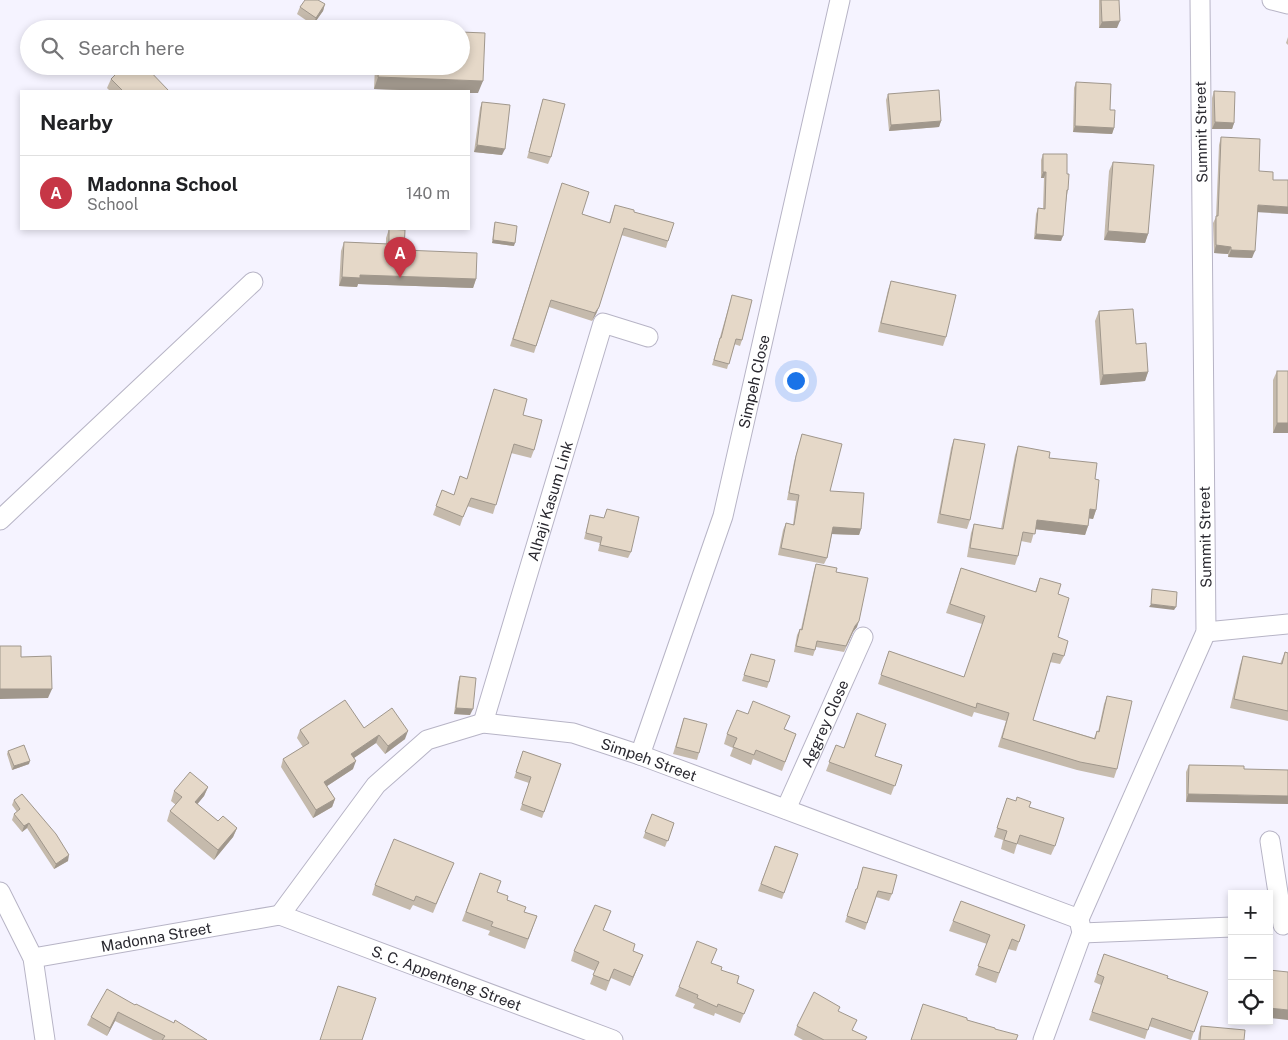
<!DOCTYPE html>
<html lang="en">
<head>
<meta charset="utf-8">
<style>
  :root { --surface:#fff; --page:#f2f2f2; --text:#202124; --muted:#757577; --line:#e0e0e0; --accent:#c63646 }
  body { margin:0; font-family:"Public Sans",sans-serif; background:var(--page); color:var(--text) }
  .controls { position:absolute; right:15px; bottom:15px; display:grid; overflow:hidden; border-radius:0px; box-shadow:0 2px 8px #0003 }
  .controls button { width:45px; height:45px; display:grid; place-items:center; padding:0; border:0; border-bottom:1px solid var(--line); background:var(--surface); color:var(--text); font:25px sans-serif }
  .you { position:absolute; left:795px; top:380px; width:18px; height:18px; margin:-12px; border:4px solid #fff; border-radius:50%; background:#1a73e8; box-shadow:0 0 0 8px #1a73e833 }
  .badge { display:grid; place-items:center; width:32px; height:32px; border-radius:50%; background:var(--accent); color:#fff; font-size:16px; font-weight:700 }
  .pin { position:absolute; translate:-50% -41px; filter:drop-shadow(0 1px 2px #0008) }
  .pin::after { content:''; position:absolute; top:26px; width:18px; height:15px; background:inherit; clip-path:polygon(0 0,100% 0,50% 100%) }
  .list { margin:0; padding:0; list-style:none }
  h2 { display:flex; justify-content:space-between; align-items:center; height:65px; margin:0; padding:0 20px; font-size:21px }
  h2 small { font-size:16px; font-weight:400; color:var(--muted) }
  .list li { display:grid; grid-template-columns:32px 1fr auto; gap:15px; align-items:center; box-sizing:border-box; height:75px; padding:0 20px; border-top:1px solid var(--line) }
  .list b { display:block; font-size:19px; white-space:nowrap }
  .list p { margin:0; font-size:16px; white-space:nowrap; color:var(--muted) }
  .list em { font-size:16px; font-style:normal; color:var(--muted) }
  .icon { flex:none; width:28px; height:28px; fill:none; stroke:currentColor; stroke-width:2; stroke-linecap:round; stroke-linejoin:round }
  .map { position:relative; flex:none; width:1288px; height:1040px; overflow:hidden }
  .search { position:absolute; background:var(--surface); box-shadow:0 2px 8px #0003; left:20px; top:20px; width:450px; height:55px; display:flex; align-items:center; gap:12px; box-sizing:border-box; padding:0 18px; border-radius:28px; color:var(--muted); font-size:19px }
  .panel { position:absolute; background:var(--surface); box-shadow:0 2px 8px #0003; left:20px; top:90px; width:450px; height:140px; border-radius:0px }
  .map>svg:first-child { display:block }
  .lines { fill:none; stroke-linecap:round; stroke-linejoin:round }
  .minor-casing { stroke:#b7b4c6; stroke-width:21 }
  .minor { stroke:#fff; stroke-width:19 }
  .wall { fill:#c5baac }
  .shaded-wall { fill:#a0978c }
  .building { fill:#e5d8c8; stroke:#a0978c }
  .labels { text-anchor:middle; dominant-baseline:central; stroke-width:4.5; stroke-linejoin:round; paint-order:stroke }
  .street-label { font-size:15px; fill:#2a2930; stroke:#fff }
</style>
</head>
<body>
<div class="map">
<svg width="1288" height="1040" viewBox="0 0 1288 1040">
  <rect width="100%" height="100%" fill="#f5f3ff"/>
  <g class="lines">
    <defs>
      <g id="minor">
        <polyline points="1272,0 1288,4"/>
        <polyline points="0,520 253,282"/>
        <polyline points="1206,632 1288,624"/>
        <path id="s1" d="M483 723 603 323 648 337"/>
        <path id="s2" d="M640 755 723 516 840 0"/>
        <path id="s3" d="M786 809 863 637"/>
        <polyline points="1270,841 1283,925"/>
        <polyline points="0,892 33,958 45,1040"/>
        <path id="s4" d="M280 915 376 785 427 740 483 723 573 733 640 755 1079 919"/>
        <path id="s5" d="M280 915 613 1040"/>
        <polyline points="1082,933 1232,927"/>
        <path id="s6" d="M33 958 280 915"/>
        <polyline points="1043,1040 1082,933 1079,919 1206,632 1200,0"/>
      </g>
    </defs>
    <use href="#minor" class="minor-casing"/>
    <use href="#minor" class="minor"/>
  </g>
  <g class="wall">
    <polygon points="1099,0 1119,0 1117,28 1099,28"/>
    <polygon points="325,4 323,11 313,25 297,14 300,7"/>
    <polygon points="1288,37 1288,45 1286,43"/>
    <polygon points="375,66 461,66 478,93 374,89"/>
    <polygon points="111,79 169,91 110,91 107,88"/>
    <polygon points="1076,82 1110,110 1114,128 1112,134 1073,132 1074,88"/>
    <polygon points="1214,91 1234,123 1232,129 1212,129 1212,98"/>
    <polygon points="888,94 941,121 939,127 889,131 886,100"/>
    <polygon points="543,99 551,157 548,164 527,158"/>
    <polygon points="482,102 502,155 474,152 480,108"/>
    <polygon points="1221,137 1257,212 1252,258 1228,257 1228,254 1214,253 1213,223 1216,217 1219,145"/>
    <polygon points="1043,154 1067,174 1068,190 1067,195 1061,241 1034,239 1036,214 1038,208 1043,209 1044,178 1041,178 1041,160"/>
    <polygon points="1113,162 1148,234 1145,243 1104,240 1109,171"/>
    <polygon points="560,190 582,214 609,223 615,205 634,212 668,241 666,248 621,235 599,307 596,314 592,321 549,307 534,353 510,346"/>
    <polygon points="495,222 514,246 492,243 494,225"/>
    <polygon points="389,229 404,250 476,279 473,288 358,284 357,287 339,286 341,251 344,242 386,244 386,238"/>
    <polygon points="891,281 946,337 943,346 878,332 888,290"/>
    <polygon points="732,295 742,340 740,346 734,344 727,369 712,365"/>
    <polygon points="1099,311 1136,344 1148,372 1145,381 1100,385 1095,321"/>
    <polygon points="1277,371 1288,433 1273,433 1273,380"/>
    <polygon points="494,389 523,415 534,450 531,458 511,453 493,514 467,506 460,526 433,515 442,490 454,495 460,476 467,479"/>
    <polygon points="802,434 830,491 861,529 859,535 832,534 827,558 824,564 778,555 783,530 786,523 793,525 796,501 787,500 794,462"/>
    <polygon points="954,439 970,520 967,529 937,523 951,448"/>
    <polygon points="1018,446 1049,458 1095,479 1096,510 1093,519 1089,518 1088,526 1085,535 1035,529 1031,543 1021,541 1018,556 1015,565 967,557 971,533 974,524 1001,529 1015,455"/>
    <polygon points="607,509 631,552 628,558 598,551 600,543 584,539 590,515 604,518"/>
    <polygon points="816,564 836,572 857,627 853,632 844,652 816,647 813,656 794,652 797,635 800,629 801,629 814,570"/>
    <polygon points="961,568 1035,592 1040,578 1058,594 1058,637 1064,656 1060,664 1050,662 1033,720 1094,738 1097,731 1098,732 1104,704 1107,696 1117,769 1114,778 1077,770 998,747 1006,721 974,712 972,717 878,684 889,651 964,677 982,624 946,613"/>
    <polygon points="1285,652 1288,653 1288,721 1230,708 1240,665 1243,656 1280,664"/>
    <polygon points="751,654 769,682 767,688 742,681"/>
    <polygon points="460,676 470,715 454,714 458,682"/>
    <polygon points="684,718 699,753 697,760 673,754"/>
    <polygon points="364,728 405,739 385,754 376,743 354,758 353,769 327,786 335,799 332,807 313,818 281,767 283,759 303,747 297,738 300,730"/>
    <polygon points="785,729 796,734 782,771 753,759 751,765 730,756 733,748 724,744 727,734"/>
    <polygon points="836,745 844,748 875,756 902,765 891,795 826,771"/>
    <polygon points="8,751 29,764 12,770 7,754"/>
    <polygon points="523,751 561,764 542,818 520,810 529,783 514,778"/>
    <polygon points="1189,765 1244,769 1186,802 1186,772"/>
    <polygon points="208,787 204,796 197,804 218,821 237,828 233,837 214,860 167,821 170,811 176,805 171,801 174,791"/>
    <polygon points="1007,798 1029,807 1055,846 1051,855 1017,844 1014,854 1001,849 1003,840 994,837"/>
    <polygon points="14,800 68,861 54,869 27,828 22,832 12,820 14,814 17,812 12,805"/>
    <polygon points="652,814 674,823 665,847 643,838"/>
    <polygon points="775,846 798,854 782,899 758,891"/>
    <polygon points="863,867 892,894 889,901 876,897 865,930 845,922 856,889 857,889"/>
    <polygon points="450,872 433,913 413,905 410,910 372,895 375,885"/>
    <polygon points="480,873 497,892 507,900 524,912 537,916 525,949 488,935 490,931 462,921"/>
    <polygon points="961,901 1025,925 1016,951 1008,949 996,983 975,975 987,944 949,931"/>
    <polygon points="611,911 603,931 633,951 643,955 630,986 611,978 606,991 590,984 595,971 571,961 574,951"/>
    <polygon points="1104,954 1167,978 1208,992 1191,1040 1149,1026 1145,1039 1089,1020 1101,985 1094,982"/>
    <polygon points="712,963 737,983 754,990 740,1023 715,1013 714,1016 693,1008 695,1004 675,996 679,987"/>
    <polygon points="135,1005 207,1040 153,1040 115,1021 107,1036 87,1025 91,1017"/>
    <polygon points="797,1026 853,1030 866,1040 803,1040 794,1035"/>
    <polygon points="1201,1026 1244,1040 1198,1040 1199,1033"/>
  </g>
  <g class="shaded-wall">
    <polygon points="325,4 323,11 313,25 316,18"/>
    <polygon points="1120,21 1117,28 1099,28 1102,22"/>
    <polygon points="378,77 483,81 478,93 469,93 469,91 426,91 374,89"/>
    <polygon points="941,121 939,127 889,131 891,125"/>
    <polygon points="1215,122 1234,123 1232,129 1212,129"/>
    <polygon points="1075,126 1114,128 1112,134 1073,132"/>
    <polygon points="477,145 505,149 502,155 474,152"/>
    <polygon points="1043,172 1046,172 1044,178 1041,178"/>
    <polygon points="1258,205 1288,207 1288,214 1255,212"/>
    <polygon points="1108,231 1148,234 1145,243 1104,240"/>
    <polygon points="1036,234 1063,236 1061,241 1034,239"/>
    <polygon points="493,240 515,243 514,246 492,243"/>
    <polygon points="1216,245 1231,247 1228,254 1214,253"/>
    <polygon points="1231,250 1255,251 1252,258 1228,257"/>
    <polygon points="360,275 476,279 473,288 358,284 357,287 339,286 342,277"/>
    <polygon points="599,307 596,314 592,321 595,313"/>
    <polygon points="1148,372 1145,381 1100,385 1103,375"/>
    <polygon points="1277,423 1288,423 1288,433 1273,433"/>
    <polygon points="1090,509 1096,510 1093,519 1087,518"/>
    <polygon points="1037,520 1088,526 1085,535 1034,529"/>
    <polygon points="833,527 861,529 859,535 831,534"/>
    <polygon points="1151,604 1176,607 1174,610 1149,607"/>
    <polygon points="859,621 857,627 853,632 844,652 855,626"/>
    <polygon points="0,689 52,689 48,698 0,699"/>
    <polygon points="456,708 473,709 470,715 454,714"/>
    <polygon points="408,731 405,739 385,754 388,746"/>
    <polygon points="379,735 376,743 348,762 351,754"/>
    <polygon points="30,761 29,764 12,770 14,766"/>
    <polygon points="356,761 353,769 321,790 324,782"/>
    <polygon points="208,787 204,796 191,812 195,802"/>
    <polygon points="1188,794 1288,796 1288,804 1186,802"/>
    <polygon points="335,799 332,807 313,818 316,810"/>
    <polygon points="29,823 27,828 22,832 24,826"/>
    <polygon points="237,828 233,837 214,860 218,850"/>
    <polygon points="69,855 68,861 54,869 56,864"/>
    <polygon points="643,955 639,964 630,986 633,977"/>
    <polygon points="1269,1008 1288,1010 1288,1020 1269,1018"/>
    <polygon points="118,1012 115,1021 107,1036 110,1028"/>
  </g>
  <g class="building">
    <polygon points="305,0 318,0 325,4 316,18 300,7"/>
    <polygon points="1101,0 1119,0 1120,21 1102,22"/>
    <polygon points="461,32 485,33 483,81 378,77 379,66 461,66"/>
    <polygon points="124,66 145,66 169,91 123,91 111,79"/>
    <polygon points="1076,82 1111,84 1110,110 1115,110 1114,128 1075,126"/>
    <polygon points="939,90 941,121 891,125 888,94"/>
    <polygon points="1214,91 1235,92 1234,123 1215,122"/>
    <polygon points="543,99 565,104 551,157 529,152"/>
    <polygon points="482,102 510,105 505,149 477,145"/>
    <polygon points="1221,137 1260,139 1259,171 1273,172 1273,180 1288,180 1288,207 1258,205 1255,251 1231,250 1231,247 1216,245 1216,216 1218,216"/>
    <polygon points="1043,154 1067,154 1067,174 1069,174 1068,190 1067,190 1063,236 1036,234 1038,208 1045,209 1046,172 1043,172"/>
    <polygon points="1113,162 1154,165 1148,234 1108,231"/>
    <polygon points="562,183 589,192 582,214 610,223 615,205 634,210 634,212 674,223 668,241 624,228 599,307 595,313 551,300 536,346 513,339"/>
    <polygon points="495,222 517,226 515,243 493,240"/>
    <polygon points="389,229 405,230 404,250 477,253 476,279 360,275 360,278 342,277 344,242 389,244"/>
    <polygon points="891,281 956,295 946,337 881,323"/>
    <polygon points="732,295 752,300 742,340 736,339 729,364 714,360 720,338 721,338"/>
    <polygon points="1133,309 1136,344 1146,343 1148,372 1103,375 1099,311"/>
    <rect x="1277" y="371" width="11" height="52"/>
    <polygon points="494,389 527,399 523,415 542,420 534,450 514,444 496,505 471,498 463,517 436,506 442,490 454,495 460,476 467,479"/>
    <polygon points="802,434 842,444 830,491 864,493 861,529 833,527 827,558 781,548 786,523 794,525 799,495 789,493 796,456"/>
    <polygon points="954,439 985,444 970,520 940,514"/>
    <polygon points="1018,446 1050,452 1049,458 1097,463 1095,479 1099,480 1096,510 1090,509 1088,526 1037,520 1035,534 1023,532 1018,556 970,548 974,524 1003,529"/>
    <polygon points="607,509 639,517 631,552 600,545 602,537 586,533 590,515 604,518"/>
    <polygon points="816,564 837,568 836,572 868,578 859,621 855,626 846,646 817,641 815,650 796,646 800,629 802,630"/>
    <polygon points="961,568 1036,592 1040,578 1061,584 1058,594 1069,598 1058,637 1068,641 1064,656 1053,653 1033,720 1095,739 1097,731 1099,732 1107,696 1132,701 1117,769 1080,762 1002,738 1009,713 977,703 976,708 881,675 889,651 964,677 985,616 950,604"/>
    <polygon points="1152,589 1177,592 1176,607 1151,604"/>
    <polygon points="0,646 21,646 21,657 51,656 52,689 0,689"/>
    <polygon points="1285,652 1288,653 1288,711 1234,699 1243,656 1282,664"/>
    <polygon points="751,654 775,660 769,682 744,675"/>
    <polygon points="460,676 476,678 473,709 456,708"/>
    <polygon points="345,700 364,728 392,708 408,731 388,746 379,735 351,754 356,761 324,782 335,799 316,810 283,759 309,743 300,730"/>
    <polygon points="753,701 790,716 784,729 796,734 785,762 756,750 754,755 733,747 737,738 727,734 737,710 748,714"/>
    <polygon points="857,713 886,724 875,756 902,765 895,786 829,762 836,745 844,748"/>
    <polygon points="684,718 707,724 699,753 676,747"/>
    <polygon points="24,745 30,761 14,766 8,751"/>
    <polygon points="523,751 561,764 544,812 522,804 531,777 516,772"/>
    <polygon points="1189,765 1244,766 1244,769 1288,770 1288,796 1188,794"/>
    <polygon points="190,772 208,787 195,802 218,821 223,816 237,828 218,850 170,811 182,797 174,791"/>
    <polygon points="22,794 56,834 69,855 56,864 29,823 24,826 14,814 20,809 14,800"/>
    <polygon points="1017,797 1031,802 1029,807 1064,818 1055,846 1020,835 1017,844 1004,840 1007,831 997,828 1007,798 1016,801"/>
    <polygon points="652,814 674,823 668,841 645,832"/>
    <polygon points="394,839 454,863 436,904 416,896 414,901 375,885"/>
    <polygon points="775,846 798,854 784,893 761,884"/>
    <polygon points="863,867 897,875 892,894 878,891 867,923 847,916 856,889 857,889"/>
    <polygon points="480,873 501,881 497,892 508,896 507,900 526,907 524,912 537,916 528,939 491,926 493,922 466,912"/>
    <polygon points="961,901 1025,925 1019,942 1012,939 999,973 978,966 990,935 953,921"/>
    <polygon points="595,905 611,911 603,930 635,944 633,951 643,955 633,977 614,969 609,981 593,975 599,962 574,951"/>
    <polygon points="697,941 717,949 711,963 722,967 721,970 739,976 737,983 754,990 744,1014 718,1004 717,1007 697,998 698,995 679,987"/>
    <polygon points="1104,954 1168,976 1167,978 1208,992 1194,1032 1152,1018 1148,1030 1092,1012 1104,977 1097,974"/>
    <polygon points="1269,970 1288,972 1288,1010 1269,1008"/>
    <polygon points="338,986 376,998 362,1040 320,1040"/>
    <polygon points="107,989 135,1005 136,1004 174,1023 175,1020 207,1040 162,1040 165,1036 118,1012 110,1028 91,1017"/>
    <polygon points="814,992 840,1007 838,1011 857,1020 852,1030 867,1037 865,1040 824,1040 797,1026"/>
    <polygon points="923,1004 967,1018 967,1020 995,1028 995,1029 1018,1035 1016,1040 911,1040"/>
    <polygon points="1201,1026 1245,1030 1244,1040 1200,1040"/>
  </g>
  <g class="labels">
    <g class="street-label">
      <text transform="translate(1201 132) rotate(-91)">Summit Street</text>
      <text stroke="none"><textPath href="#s2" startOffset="391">Simpeh Close</textPath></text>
      <text stroke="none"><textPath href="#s1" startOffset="232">Alhaji Kasum Link</textPath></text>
      <text transform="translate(1205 537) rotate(-91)">Summit Street</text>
      <text stroke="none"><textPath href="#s3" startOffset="94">Aggrey Close</textPath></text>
      <text stroke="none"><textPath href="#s4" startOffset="459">Simpeh Street</textPath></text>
      <text stroke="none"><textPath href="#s6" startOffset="125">Madonna Street</textPath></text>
      <text stroke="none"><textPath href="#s5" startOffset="178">S. C. Appenteng Street</textPath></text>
    </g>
  </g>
</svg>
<div class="controls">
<button>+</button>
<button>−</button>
<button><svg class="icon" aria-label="locate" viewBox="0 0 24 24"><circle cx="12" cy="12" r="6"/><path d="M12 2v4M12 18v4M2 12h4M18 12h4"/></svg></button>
</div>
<div class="you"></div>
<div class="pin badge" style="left:400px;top:278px">A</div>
<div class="search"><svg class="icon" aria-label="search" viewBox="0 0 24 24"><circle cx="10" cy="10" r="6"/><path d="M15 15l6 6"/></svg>Search here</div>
<section class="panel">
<h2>Nearby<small></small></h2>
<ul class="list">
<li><span class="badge">A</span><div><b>Madonna School</b><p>School</p></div><em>140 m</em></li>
</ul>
</section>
</div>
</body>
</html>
